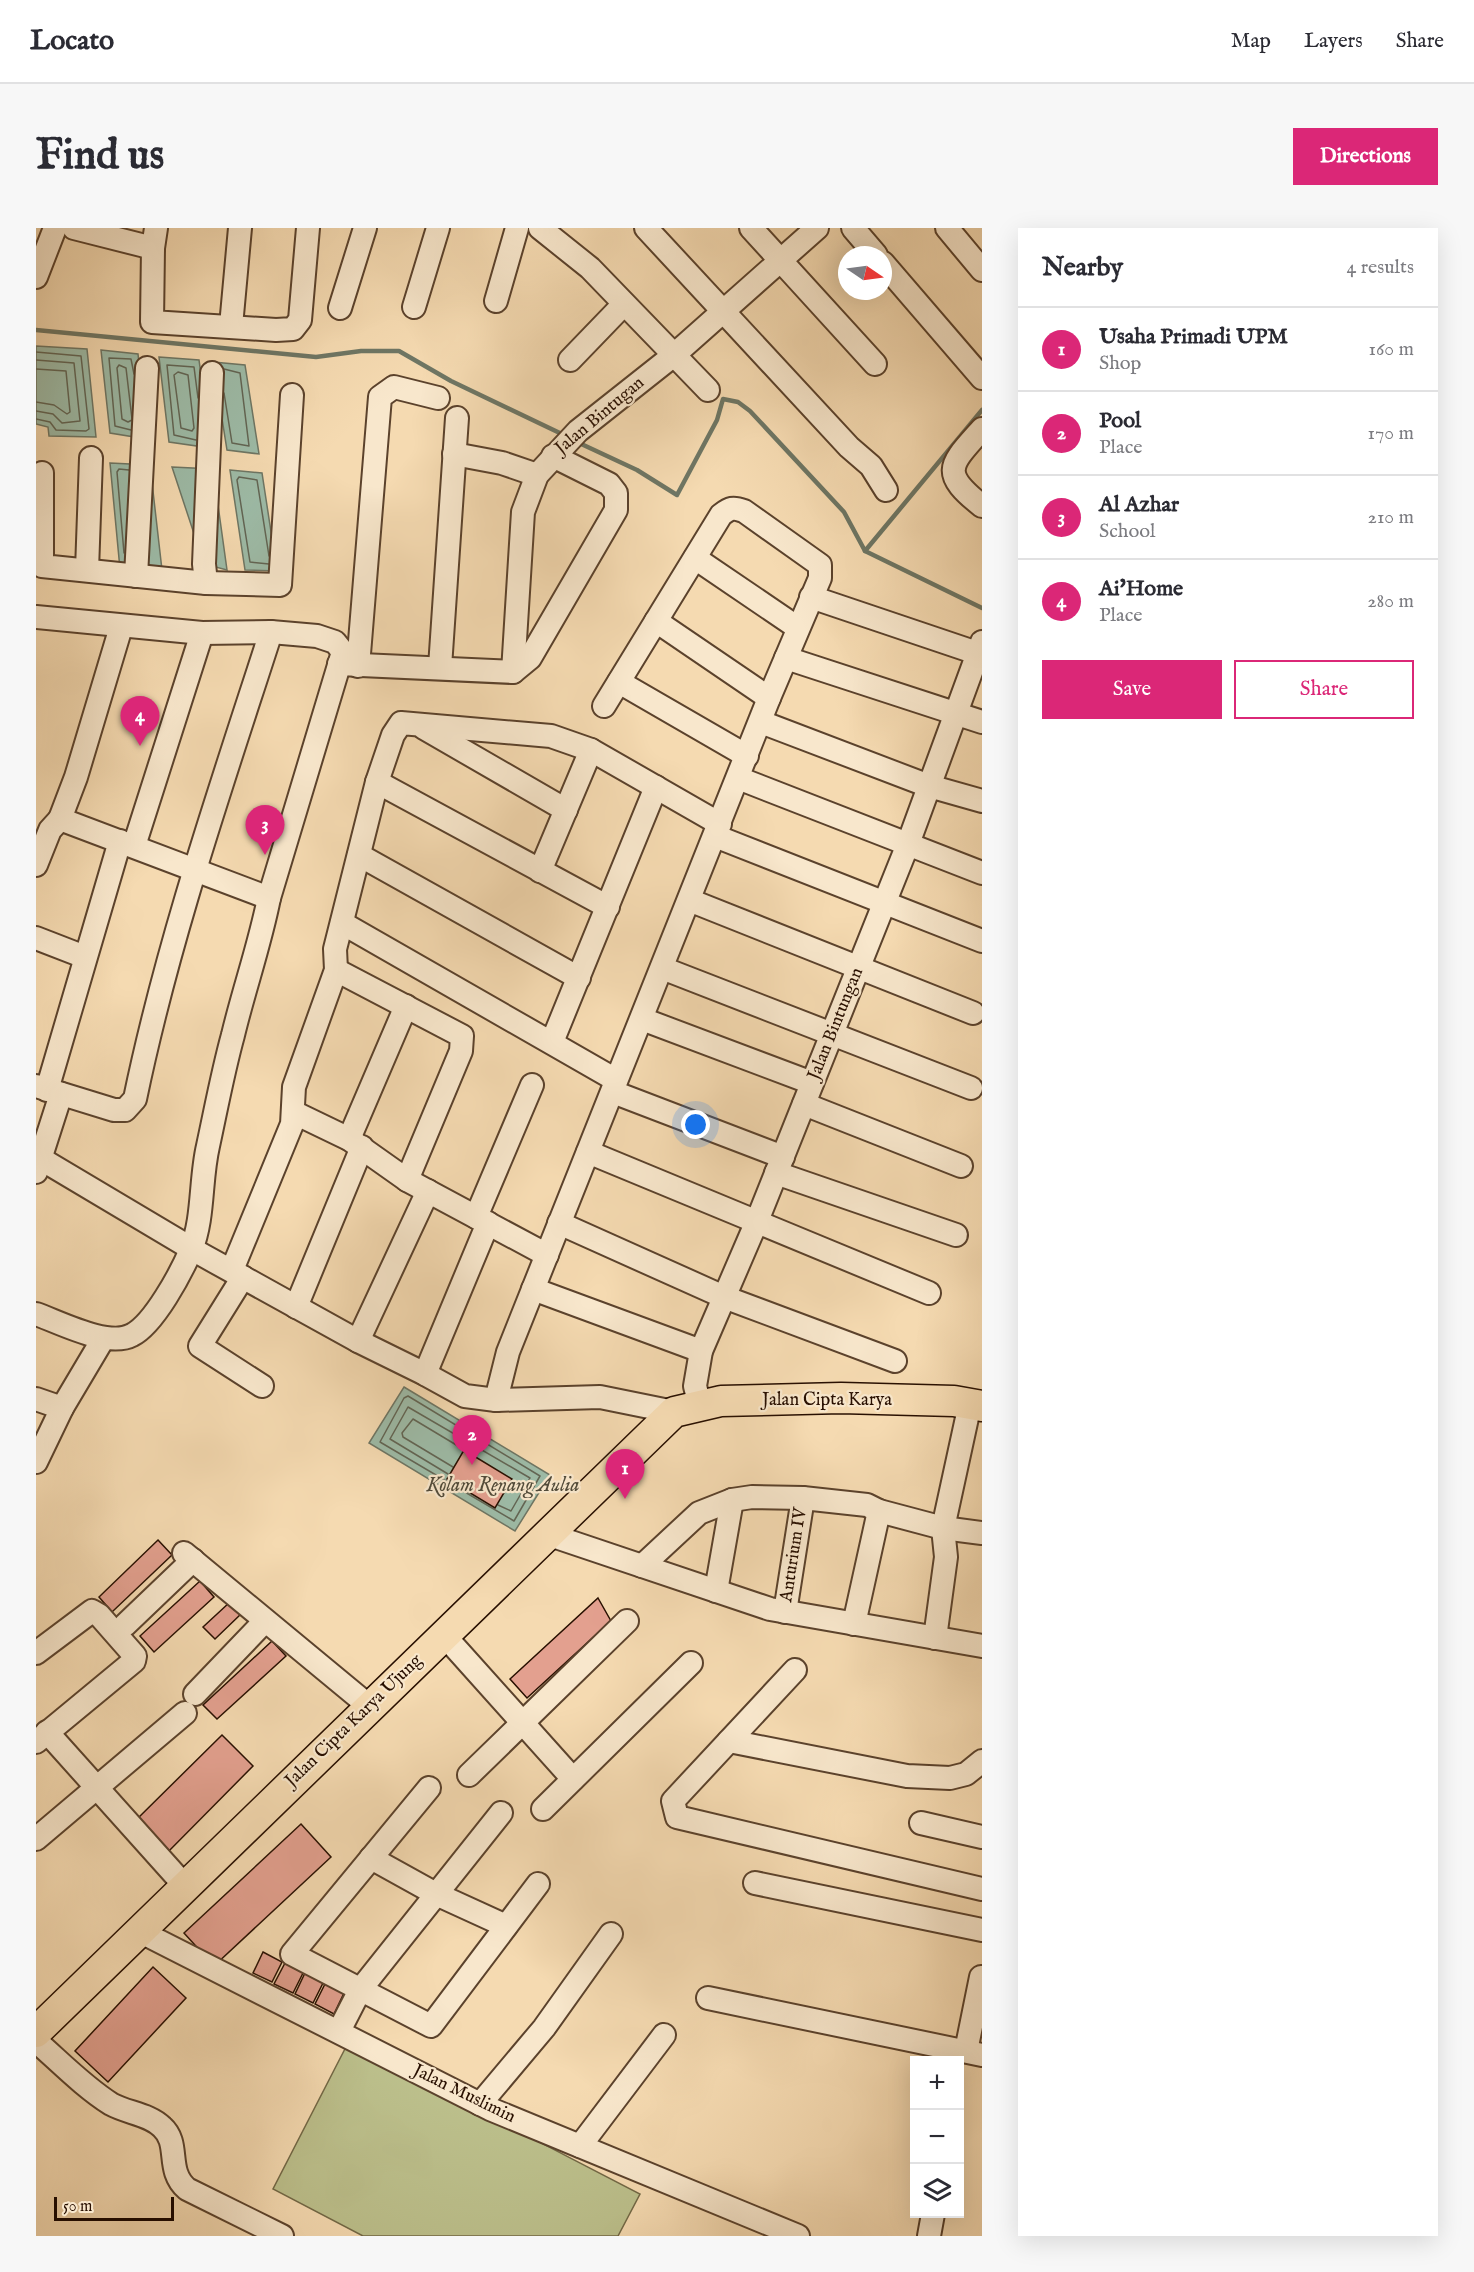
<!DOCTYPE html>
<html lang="en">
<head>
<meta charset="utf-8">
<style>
  :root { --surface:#fff; --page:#f7f7f7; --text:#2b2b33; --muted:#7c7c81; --line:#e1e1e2; --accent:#db2777 }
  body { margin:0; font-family:"IM FELL English",serif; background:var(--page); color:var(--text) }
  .controls { position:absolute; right:18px; bottom:18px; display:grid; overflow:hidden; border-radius:0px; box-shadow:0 6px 24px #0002 }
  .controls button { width:54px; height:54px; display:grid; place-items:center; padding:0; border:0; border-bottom:2px solid var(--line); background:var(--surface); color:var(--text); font:30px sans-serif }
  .compass { position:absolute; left:802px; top:18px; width:54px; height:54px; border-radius:50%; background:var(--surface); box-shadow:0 6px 24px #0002; rotate:103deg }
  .scale { position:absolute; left:18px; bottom:15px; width:120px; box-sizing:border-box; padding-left:6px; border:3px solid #280f00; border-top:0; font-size:16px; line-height:21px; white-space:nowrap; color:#280f00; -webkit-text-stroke:4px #f8e7cc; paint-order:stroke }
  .you { position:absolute; left:660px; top:897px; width:21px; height:21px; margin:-15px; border:4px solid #fff; border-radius:50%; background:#1a73e8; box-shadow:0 0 0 9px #1a73e833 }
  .badge { display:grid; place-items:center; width:39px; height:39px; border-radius:50%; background:var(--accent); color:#fff; font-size:20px; font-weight:700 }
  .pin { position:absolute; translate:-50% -50px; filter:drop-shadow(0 2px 3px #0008) }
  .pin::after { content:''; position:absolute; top:32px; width:21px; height:18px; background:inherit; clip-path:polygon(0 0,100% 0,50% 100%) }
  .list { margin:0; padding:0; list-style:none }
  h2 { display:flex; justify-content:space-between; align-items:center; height:78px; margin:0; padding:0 24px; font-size:26px }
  h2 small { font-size:20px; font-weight:400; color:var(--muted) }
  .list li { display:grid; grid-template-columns:39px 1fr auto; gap:18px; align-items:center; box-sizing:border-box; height:84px; padding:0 24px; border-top:2px solid var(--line) }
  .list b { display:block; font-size:22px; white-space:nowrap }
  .list p { margin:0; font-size:20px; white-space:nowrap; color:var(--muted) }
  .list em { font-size:20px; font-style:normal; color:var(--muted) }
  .actions { display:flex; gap:12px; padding:18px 24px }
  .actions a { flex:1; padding:14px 0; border:2px solid var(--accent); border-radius:0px; text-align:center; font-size:21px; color:var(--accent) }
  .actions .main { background:var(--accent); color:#fff }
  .icon { flex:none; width:33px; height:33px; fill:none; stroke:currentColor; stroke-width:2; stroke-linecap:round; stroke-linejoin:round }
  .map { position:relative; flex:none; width:946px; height:2008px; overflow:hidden; border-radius:0px }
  header { display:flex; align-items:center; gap:36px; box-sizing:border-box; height:84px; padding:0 30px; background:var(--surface); border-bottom:2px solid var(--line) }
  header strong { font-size:28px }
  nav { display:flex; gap:33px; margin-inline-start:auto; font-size:21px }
  .intro { display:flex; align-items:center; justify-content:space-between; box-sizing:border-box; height:144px; padding:0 36px }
  h1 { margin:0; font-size:42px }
  .button { padding:15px 27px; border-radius:0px; background:var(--accent); color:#fff; font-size:21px; font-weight:700 }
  main { display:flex; gap:36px; padding:0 36px }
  aside { flex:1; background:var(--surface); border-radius:0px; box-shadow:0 6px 24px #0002 }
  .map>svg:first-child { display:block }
  .green { fill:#bcc08c; stroke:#726846; stroke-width:1.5 }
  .water { fill:#9dbba7; stroke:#6e7664; stroke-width:1.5 }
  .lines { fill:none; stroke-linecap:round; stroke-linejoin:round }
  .shore { stroke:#626554; stroke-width:1.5 }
  .stream { stroke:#6e7664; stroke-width:4.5 }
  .building { fill:#e3a08f; stroke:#280f00; stroke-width:1.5 }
  .minor-casing { stroke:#5b422c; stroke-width:26 }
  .major-casing { stroke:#280f00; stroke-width:33 }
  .minor { stroke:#f8e7cc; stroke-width:22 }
  .major { stroke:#f5dab1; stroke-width:30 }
  .labels { text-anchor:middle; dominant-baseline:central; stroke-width:4.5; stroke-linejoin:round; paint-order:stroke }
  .street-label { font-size:18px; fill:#280f00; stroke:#f8e7cc }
  .water-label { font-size:20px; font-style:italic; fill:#514b3a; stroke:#f8e7cc }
</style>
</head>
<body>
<header>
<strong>Locato</strong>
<nav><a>Map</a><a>Layers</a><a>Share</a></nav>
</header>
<div class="intro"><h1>Find us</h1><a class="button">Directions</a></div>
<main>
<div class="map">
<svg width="946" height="2008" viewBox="0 0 946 2008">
  <rect width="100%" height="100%" fill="#f5dab1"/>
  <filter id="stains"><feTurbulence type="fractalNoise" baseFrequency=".00333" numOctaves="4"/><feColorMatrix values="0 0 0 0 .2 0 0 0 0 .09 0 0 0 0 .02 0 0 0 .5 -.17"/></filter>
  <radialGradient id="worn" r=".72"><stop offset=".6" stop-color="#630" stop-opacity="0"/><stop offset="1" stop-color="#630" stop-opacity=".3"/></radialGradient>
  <polygon class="green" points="312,1815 604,1966 582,2008 327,2008 237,1961"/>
  <g class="water">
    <polygon points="0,118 51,121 60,209 13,208 12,199 0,196"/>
    <polygon points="65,122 102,126 111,211 74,205"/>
    <polygon points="123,129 163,132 175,220 133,214"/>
    <polygon points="177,134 209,137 223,226 191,222"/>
    <polygon points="74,235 114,237 126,342 84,341"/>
    <polygon points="136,239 177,241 191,342 168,336"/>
    <polygon points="194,242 226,245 241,343 209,342"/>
    <polygon points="368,1159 514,1247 479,1303 333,1215"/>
  </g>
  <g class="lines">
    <g class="shore">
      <polyline points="0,124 45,128 53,201 50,203 20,202 14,194 0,191"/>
      <polyline points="0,132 38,135 44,193 26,195 17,186 0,183"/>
      <polyline points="0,141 30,143 34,184 31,186 18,177 0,174"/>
      <polyline points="188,141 204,145 213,218 196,215 188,165"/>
      <polygon points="142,144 152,147 158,200 156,203 145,200 138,147"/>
      <polyline points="96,192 92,194 86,191 81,140 83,137 90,140 96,191"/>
      <polyline points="95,202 79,198 73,130 95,131 98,146"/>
      <polyline points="160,212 138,207 131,137 158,139 162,170"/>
      <polyline points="88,325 81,244 83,241 93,242"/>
      <polyline points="233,336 214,334 201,252 203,249 221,252 233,328"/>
      <polygon points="372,1168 504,1248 478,1293 344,1214 368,1170"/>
      <polyline points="417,1239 367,1209 366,1205 377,1191 427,1221"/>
      <polyline points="412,1246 354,1211 372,1179 494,1250 475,1283 462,1277"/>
    </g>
    <g class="stream">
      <polyline points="0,102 280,129 325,123 363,123 415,153 528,207"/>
      <polyline points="541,214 601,242 641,267 681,192 687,171 702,174 714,183 808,284 829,323 946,182"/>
      <polyline points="829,323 946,380"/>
    </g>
  </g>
  <g class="building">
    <polygon points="428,1222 476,1251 459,1280 411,1251"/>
    <polygon points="122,1312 136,1327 76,1384 63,1369"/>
    <polygon points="164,1353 178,1369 118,1424 104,1408"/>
    <polygon points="562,1370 575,1393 491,1470 474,1451"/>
    <polygon points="194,1374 205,1386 179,1411 167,1399"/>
    <polygon points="236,1413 250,1428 181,1491 167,1477"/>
    <polygon points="186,1507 217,1538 128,1628 96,1596"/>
    <polygon points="265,1596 295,1629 178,1738 148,1705"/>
    <polygon points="227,1724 246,1734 236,1754 217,1745"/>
    <polygon points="249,1735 267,1745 257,1765 238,1756"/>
    <polygon points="117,1739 150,1770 72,1854 39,1823"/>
    <polygon points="269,1745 287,1755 277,1775 259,1766"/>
    <polygon points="289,1756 308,1765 298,1786 279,1776"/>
  </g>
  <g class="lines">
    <defs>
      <g id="minor">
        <polyline points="38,0 117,20"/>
        <polyline points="120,0 117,20 116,94 240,102 257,101 264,92 272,0"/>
        <polyline points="504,0 554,40 672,162"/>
        <polyline points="610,0 813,219 835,238 850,262"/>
        <polyline points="715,0 839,136"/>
        <polyline points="817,0 840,27"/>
        <polyline points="911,0 946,42"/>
        <polyline points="847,35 946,150"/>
        <polyline points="0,49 19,0"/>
        <polyline points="460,73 481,0"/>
        <polyline points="378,79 402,0"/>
        <polyline points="304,80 329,0"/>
        <polyline points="195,98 204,0"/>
        <polyline points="534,132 588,76"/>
        <path d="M946 201C914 237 903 244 946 278"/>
        <polyline points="418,226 466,235 501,247"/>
        <polyline points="0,290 6,291 6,245"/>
        <polyline points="6,291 6,338 170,355 244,357 256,167"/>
        <polyline points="659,330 762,400"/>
        <polyline points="51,342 55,230"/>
        <polyline points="100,348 111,140"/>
        <polyline points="170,355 168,336 176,145"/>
        <polyline points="775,369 941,425"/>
        <path d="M0 389 166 405 235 404 281 408 299 414 307 424 233 670C224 716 208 761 197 807 187 843 180 881 172 918 164 952 168 990 155 1022 145 1045 118 1096 96 1107 72 1120 23 1094 0 1086"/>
        <polyline points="620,393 733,470"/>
        <polyline points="85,399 40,549 24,591 233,670"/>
        <polyline points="750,430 946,494"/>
        <polyline points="303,436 477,444 494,430 580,282 580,265 573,256 517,228"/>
        <polyline points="322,438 344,169 358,159 402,170"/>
        <polyline points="404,439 421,190"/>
        <polyline points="477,444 487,284 501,247 542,203 638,127 781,0"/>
        <polyline points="583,454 711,528"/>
        <polyline points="725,494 893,558 946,573"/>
        <polyline points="388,500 530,582"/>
        <polyline points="702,550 946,645"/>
        <polyline points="341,554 572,679"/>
        <polyline points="679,608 946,713"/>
        <polyline points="98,618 166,405"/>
        <polyline points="323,627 543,750"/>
        <polyline points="0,637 14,602 24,591"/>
        <polyline points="504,643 555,522"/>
        <polyline points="653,672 937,785"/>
        <polyline points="306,695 580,852"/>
        <polyline points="0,710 49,729"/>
        <polyline points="626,740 935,860"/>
        <polyline points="300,742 426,808 425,823 371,952"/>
        <polyline points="606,791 776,855"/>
        <polyline points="516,814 620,559"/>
        <path d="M0 858 78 882H89L99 871C132 712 185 559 235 404"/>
        <polyline points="11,862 84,613"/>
        <polyline points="577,864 747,929"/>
        <polyline points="768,876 925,938"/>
        <polyline points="257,884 313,911 371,952 511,1027"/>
        <polyline points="313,911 370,778"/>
        <polyline points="552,924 893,1065"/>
        <polyline points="5,931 163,1025 322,1113 389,1146 429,1168 460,1172 564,1169 638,1184"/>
        <polyline points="0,944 25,866"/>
        <polyline points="740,945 920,1007"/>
        <polyline points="440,989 496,857"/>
        <polyline points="523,995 688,1069 859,1133"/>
        <polyline points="196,1042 256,896 258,859 300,742 299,721 341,554 357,507 365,495 515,508 555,522 684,596"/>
        <polyline points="207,1049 164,1118 226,1158"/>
        <polyline points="497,1061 665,1123"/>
        <polyline points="260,1079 326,919"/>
        <polyline points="322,1113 392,963"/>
        <polyline points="389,1146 452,995"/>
        <polyline points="0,1171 26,1180"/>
        <path d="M460 1172 472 1124 733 470 784 350V337L708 283C697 279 694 280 685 287L568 478"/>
        <polyline points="664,1178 659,1158 665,1123 721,993 872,616 946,414"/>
        <polyline points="0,1234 26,1180 67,1111"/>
        <polyline points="520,1309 734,1381 946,1418"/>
        <polyline points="148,1325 333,1478"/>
        <polyline points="606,1338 663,1285 696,1272 716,1269 767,1270 831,1277 843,1283 907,1300 946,1305"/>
        <polyline points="680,1363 696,1272"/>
        <polyline points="749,1384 767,1270"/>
        <polyline points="818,1396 843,1283"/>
        <polyline points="89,1397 157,1332"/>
        <polyline points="407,1406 537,1551"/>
        <polyline points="899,1410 910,1329 907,1300 934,1176"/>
        <polyline points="0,1425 56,1383 63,1387 99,1428 98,1433 0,1514"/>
        <polyline points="759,1442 637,1573 641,1589 946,1661"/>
        <polyline points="159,1466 229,1393"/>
        <polyline points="11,1504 149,1658"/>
        <polyline points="693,1513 871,1548 914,1550 930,1546 946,1533"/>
        <polyline points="433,1547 591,1393"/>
        <polyline points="393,1560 256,1726 395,1798 502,1656"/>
        <polyline points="507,1581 655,1435"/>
        <polyline points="885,1595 946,1609"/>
        <polyline points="0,1611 149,1485"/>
        <polyline points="335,1630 400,1666 470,1698"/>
        <polyline points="719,1655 946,1702"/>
        <polyline points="103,1703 454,1881 762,2008"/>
        <polyline points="672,1770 946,1827"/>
        <polyline points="303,1803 324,1762 465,1585"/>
        <path d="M0 1813C24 1834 48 1859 75 1876 91 1885 113 1886 126 1899 145 1916 129 1942 151 1961L246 2008"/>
        <polyline points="930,1823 945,1749"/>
        <polyline points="444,1876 508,1800 575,1706"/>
        <polyline points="544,1918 628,1807"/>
        <polyline points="893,2008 897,1986"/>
      </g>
      <polyline id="major" points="0,1804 638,1184 685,1173 805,1170 918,1173 946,1178"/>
    </defs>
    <use href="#minor" class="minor-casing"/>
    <use href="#major" class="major-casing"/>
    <use href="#minor" class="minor"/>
    <use href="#major" class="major"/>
  </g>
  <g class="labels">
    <g class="street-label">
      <text transform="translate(564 188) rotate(-40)">Jalan Bintugan</text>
      <text transform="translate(800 796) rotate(-68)">Jalan Bintungan</text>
      <text x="791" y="1172">Jalan Cipta Karya</text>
      <text transform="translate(758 1327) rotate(-81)">Anturium IV</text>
      <text transform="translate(318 1493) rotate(-44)">Jalan Cipta Karya Ujung</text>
      <text transform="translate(428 1866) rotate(26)">Jalan Muslimin</text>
    </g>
    <g class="water-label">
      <text x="467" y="1257">Kolam Renang Aulia</text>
    </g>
  </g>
  <rect width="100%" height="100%" filter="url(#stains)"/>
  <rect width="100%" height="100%" fill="url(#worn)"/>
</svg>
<div class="controls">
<button>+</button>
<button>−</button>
<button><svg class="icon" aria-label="layers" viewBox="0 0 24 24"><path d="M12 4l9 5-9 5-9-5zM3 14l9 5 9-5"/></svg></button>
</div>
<svg class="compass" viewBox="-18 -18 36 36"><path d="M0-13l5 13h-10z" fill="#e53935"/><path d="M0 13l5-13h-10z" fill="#7c7c81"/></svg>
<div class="scale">50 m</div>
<div class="you"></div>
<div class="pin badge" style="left:589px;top:1271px">1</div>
<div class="pin badge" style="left:436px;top:1237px">2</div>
<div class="pin badge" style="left:229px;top:627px">3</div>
<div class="pin badge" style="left:104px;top:518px">4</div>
</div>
<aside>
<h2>Nearby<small>4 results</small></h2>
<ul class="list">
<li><span class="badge">1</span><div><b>Usaha Primadi UPM</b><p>Shop</p></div><em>160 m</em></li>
<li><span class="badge">2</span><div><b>Pool</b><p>Place</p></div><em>170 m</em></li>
<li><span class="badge">3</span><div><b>Al Azhar</b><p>School</p></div><em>210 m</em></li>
<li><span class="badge">4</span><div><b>Ai'Home</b><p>Place</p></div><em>280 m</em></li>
</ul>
<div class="actions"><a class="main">Save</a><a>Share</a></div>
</aside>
</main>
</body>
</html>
